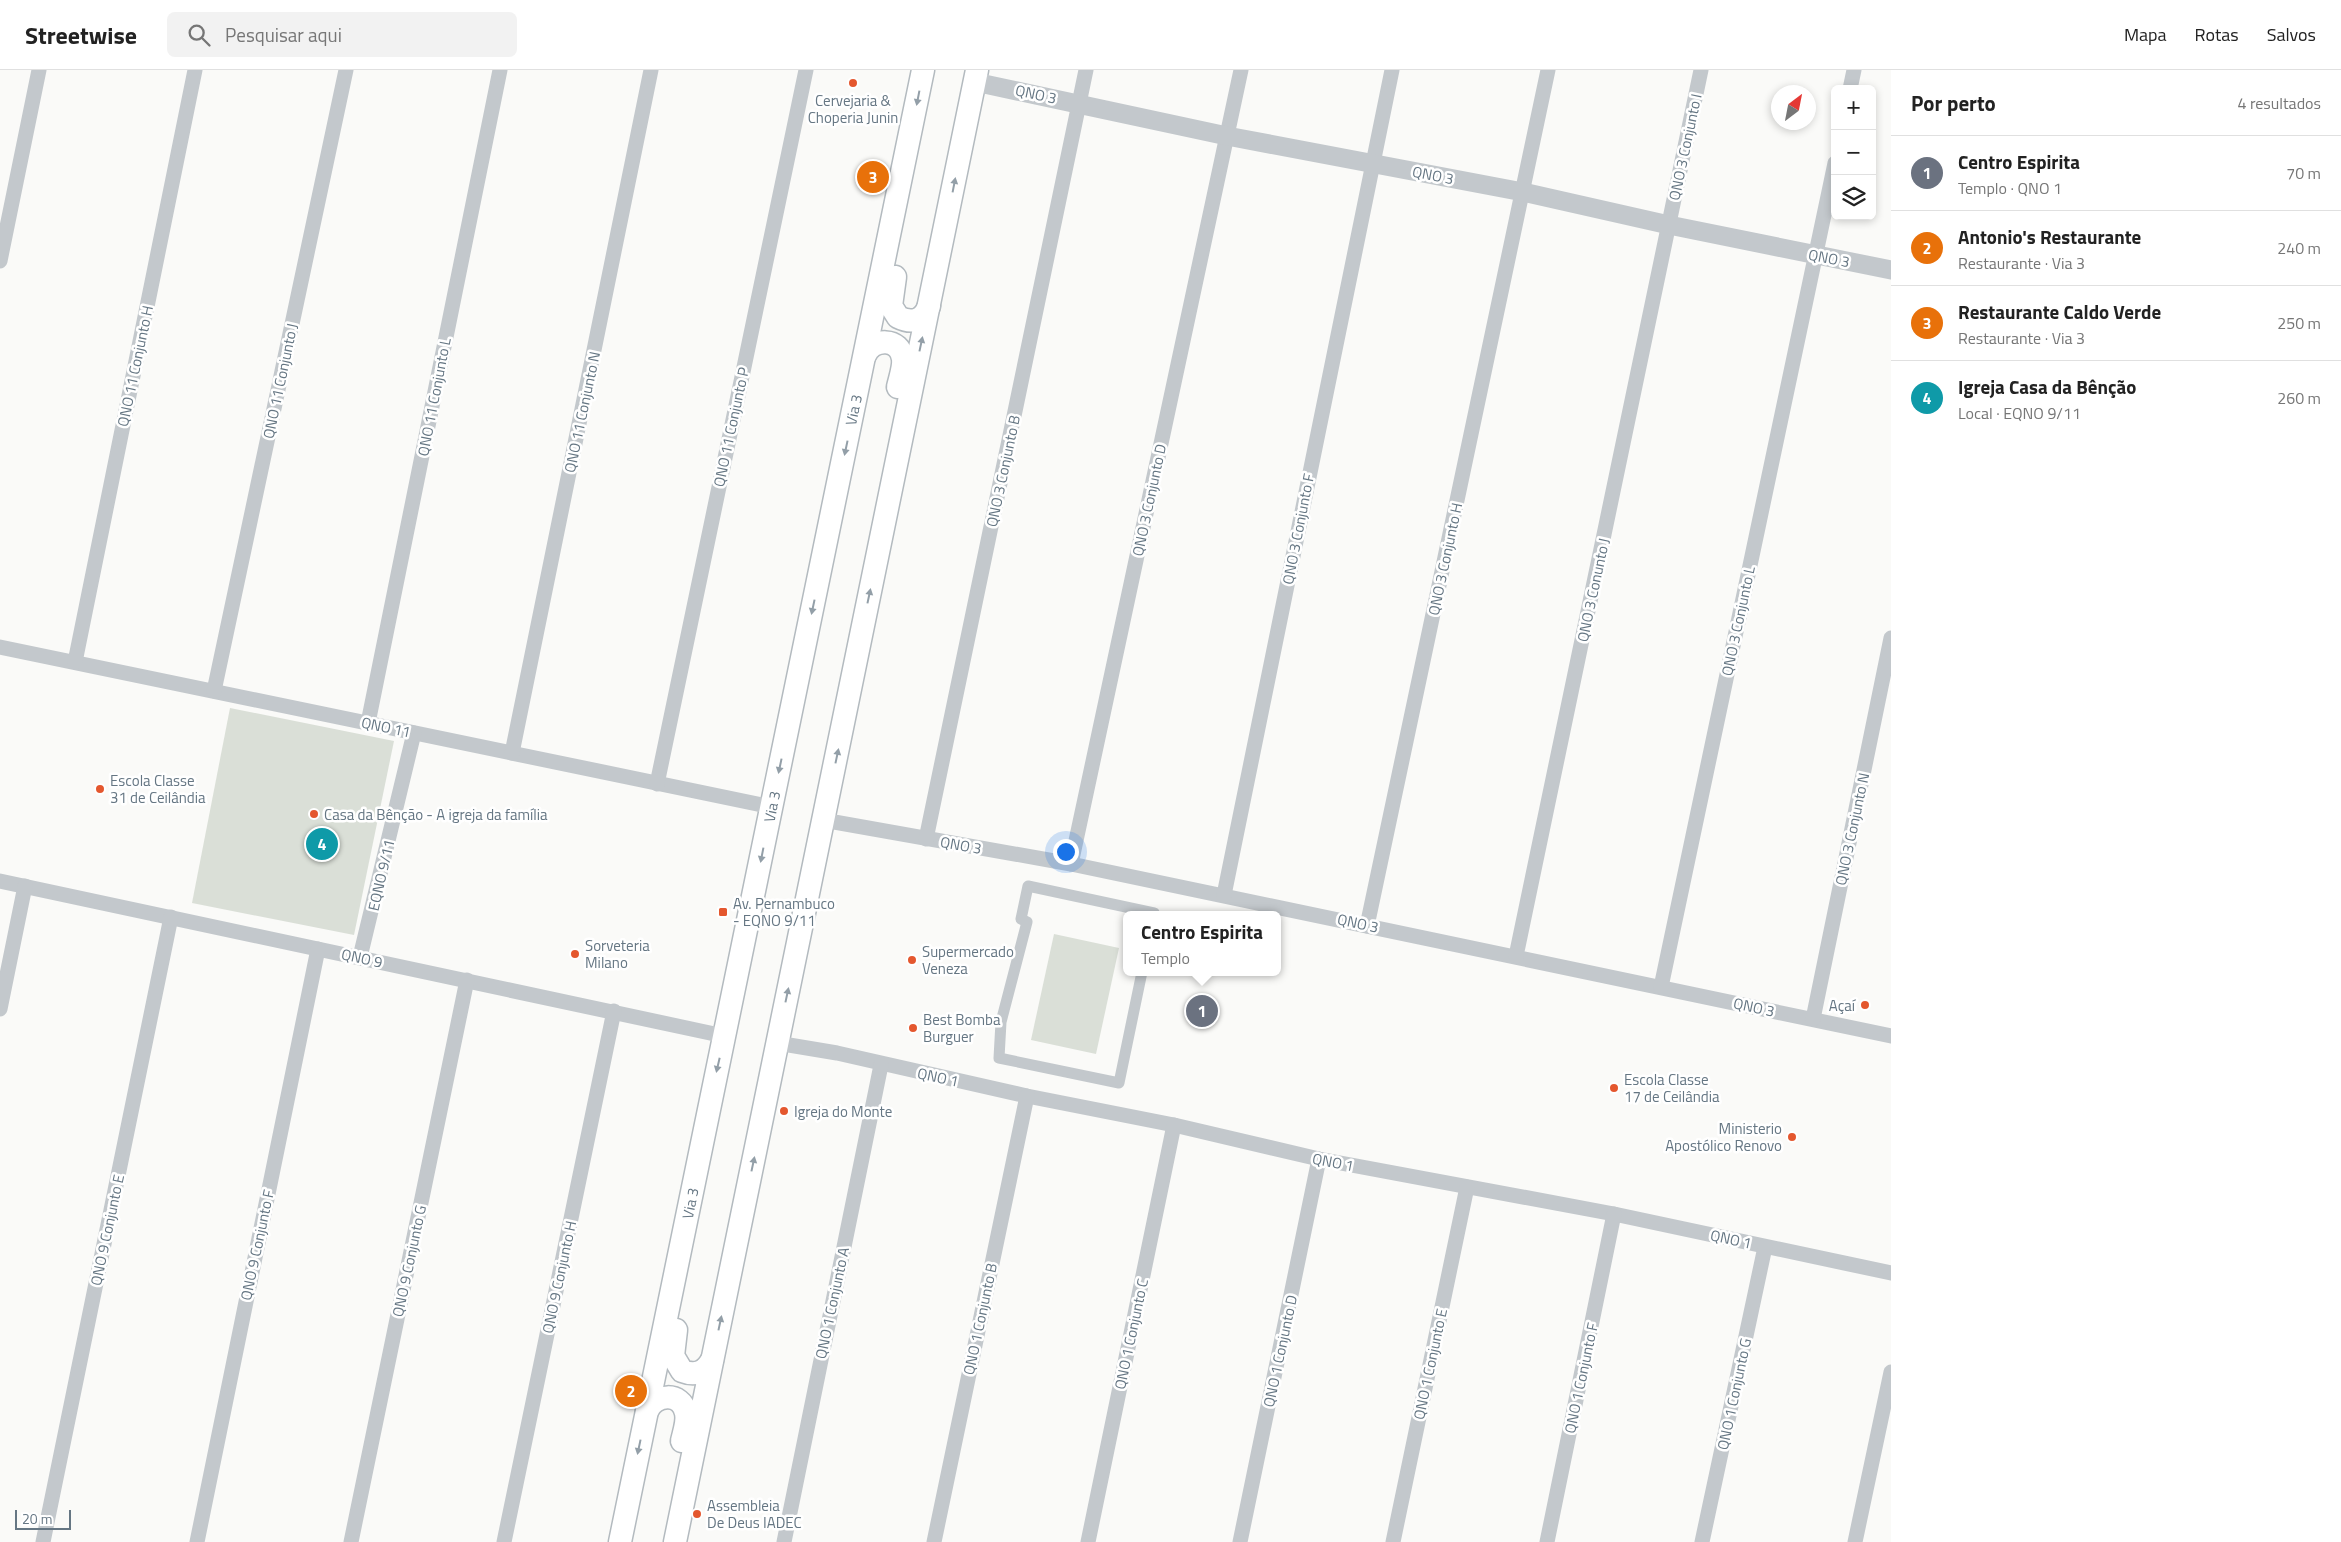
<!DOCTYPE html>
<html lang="pt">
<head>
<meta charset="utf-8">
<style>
  :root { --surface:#fff; --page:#f2f2f2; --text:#222; --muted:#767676; --line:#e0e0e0; --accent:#d93025 }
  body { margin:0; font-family:"Titillium Web",sans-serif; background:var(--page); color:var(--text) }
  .controls { position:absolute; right:15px; top:15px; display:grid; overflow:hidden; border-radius:8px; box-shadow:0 2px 8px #0003 }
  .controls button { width:45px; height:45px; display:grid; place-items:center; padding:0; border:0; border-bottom:1px solid var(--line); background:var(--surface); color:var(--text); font:25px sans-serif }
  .compass { position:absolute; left:1771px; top:15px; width:45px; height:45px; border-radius:50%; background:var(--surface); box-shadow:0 2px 8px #0003; rotate:32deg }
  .scale { position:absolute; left:15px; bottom:12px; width:56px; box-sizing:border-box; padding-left:5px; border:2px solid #657683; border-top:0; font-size:14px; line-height:18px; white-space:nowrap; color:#657683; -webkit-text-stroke:4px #fff; paint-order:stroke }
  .you { position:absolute; left:1065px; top:781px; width:18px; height:18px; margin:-12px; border:4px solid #fff; border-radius:50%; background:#1a73e8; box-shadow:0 0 0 8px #1a73e833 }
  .badge { display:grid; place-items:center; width:32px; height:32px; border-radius:50%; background:var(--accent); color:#fff; font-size:16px; font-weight:700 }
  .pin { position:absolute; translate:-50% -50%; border:2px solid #fff; box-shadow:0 1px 5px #0006 }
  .popup { position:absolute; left:1123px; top:841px; width:158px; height:65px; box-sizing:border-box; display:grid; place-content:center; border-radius:8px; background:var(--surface); filter:drop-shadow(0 1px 4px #0005); font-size:16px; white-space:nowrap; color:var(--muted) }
  .popup b { font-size:19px; color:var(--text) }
  .popup::after { content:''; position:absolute; left:50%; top:100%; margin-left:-10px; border:10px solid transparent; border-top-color:var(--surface) }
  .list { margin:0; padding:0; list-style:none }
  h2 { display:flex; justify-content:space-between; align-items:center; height:65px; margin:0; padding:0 20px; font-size:21px }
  h2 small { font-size:16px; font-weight:400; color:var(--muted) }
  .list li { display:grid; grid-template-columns:32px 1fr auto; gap:15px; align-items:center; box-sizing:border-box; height:75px; padding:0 20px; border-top:1px solid var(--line) }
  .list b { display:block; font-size:19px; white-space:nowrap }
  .list p { margin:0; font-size:16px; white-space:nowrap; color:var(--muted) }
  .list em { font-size:16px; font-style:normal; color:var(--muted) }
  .icon { flex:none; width:28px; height:28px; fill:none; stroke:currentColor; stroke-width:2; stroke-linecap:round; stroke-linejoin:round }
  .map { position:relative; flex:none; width:1891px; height:1472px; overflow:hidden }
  header { display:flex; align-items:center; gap:30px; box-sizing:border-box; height:70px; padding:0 25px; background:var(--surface); border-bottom:1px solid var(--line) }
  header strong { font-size:24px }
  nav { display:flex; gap:28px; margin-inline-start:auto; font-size:18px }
  .search { width:350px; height:45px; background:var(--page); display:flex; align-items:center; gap:12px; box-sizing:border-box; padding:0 18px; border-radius:8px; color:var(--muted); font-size:19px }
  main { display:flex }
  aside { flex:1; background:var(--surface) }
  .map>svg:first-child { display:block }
  .green { fill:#dadfd7 }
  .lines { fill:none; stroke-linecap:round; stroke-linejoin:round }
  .secondary-casing { stroke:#b3babf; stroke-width:25 }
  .pedestrian { stroke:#c3c8cc; stroke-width:11 }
  .minor { stroke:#c3c8cc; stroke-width:15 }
  .tertiary { stroke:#c3c8cc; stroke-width:19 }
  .secondary { stroke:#fff; stroke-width:22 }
  .oneway { fill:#939fa8 }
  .poi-dot { fill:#e4572e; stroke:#fff; stroke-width:2 }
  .labels { text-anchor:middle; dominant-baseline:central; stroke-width:5; stroke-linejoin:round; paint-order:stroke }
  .street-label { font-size:15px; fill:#657683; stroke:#fff }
  .poi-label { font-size:15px; fill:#657683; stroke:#fff; text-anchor:start }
</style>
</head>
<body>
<header>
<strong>Streetwise</strong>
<div class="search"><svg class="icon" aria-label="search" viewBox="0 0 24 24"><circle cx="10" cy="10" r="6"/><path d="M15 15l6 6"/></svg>Pesquisar aqui</div>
<nav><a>Mapa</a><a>Rotas</a><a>Salvos</a></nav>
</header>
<main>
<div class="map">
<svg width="1891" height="1472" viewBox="0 0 1891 1472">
  <rect width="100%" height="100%" fill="#fafaf8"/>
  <g class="green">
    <polygon points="230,638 394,671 354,865 192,833"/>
    <polygon points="1054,864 1119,878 1096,984 1031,970"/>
  </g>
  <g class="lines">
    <defs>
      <g id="secondary">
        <path d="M895 207 891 236 898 247C912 254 923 251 929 236"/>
        <path d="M865 285C873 268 900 267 903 289 904 297 900 308 898 317"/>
        <path d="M676 1260 673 1286 682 1301C695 1306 705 1303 712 1290"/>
        <path d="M647 1341C655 1324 681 1321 686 1343 688 1351 684 1362 682 1371"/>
        <path id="s1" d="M620 1472 923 0"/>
        <polyline points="675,1472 977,0"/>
      </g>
    </defs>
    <use href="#secondary" class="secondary-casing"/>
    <polyline class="pedestrian" points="1142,902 1119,1013 999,988 1001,952 1027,852 1021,849 1028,816 1154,843 1154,845"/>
    <g class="minor">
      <polyline points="1850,19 1854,0"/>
      <polyline points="0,191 39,0"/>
      <polyline points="0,577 772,737"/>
      <polyline points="75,592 195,0"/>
      <polyline points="214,621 346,0"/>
      <polyline points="368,653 500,0"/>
      <polyline points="512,683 651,0"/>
      <polyline points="657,714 806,0"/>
      <polyline points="823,750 1071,794 1891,966"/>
      <polyline points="926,769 1086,0"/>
      <polyline points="1071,794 1241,0"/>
      <polyline points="0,811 724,966"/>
      <polyline points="1224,825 1392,0"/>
      <polyline points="1367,856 1548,0"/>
      <polyline points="1516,886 1701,0"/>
      <polyline points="360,887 414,663"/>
      <polyline points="1661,917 1835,93"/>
      <polyline points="0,939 25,816"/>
      <polyline points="1813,949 1891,568"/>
      <polyline points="777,973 837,983 1027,1026 1174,1055 1319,1089 1614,1144 1891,1203"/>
      <polyline points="43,1472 171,847"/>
      <polyline points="197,1472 318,879"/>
      <polyline points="351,1472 467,910"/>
      <polyline points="504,1472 614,941"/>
      <polyline points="784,1472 881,995"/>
      <polyline points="934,1472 1027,1026"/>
      <polyline points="1088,1472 1174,1055"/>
      <polyline points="1240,1472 1319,1089"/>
      <polyline points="1393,1472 1467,1117"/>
      <polyline points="1547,1472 1614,1144"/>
      <polyline points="1702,1472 1765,1177"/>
      <polyline points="1855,1472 1891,1302"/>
    </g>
    <polyline class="tertiary" points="975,12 1227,66 1523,122 1669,155 1891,200"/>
    <use href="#secondary" class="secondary"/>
  </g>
  <defs><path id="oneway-solid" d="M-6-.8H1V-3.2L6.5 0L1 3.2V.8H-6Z" transform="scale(1.25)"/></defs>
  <g class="oneway">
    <use href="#oneway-solid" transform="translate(918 28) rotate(101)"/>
    <use href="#oneway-solid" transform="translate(954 115) rotate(-79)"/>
    <use href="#oneway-solid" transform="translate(921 274) rotate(-78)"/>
    <use href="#oneway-solid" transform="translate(846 378) rotate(102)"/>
    <use href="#oneway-solid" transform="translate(869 526) rotate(-78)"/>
    <use href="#oneway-solid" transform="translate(813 537) rotate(102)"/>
    <use href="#oneway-solid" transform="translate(837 686) rotate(-78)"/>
    <use href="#oneway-solid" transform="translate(780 696) rotate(102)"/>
    <use href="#oneway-solid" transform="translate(762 785) rotate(101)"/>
    <use href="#oneway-solid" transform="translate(787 925) rotate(-78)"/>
    <use href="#oneway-solid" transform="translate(718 995) rotate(103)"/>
    <use href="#oneway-solid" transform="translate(753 1094) rotate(-78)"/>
    <use href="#oneway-solid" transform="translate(720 1253) rotate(-78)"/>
    <use href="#oneway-solid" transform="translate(639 1377) rotate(102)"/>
  </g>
  <g class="poi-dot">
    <circle cx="853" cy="13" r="5"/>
    <circle cx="100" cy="719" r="5"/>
    <circle cx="314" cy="744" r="5"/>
    <rect x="718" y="837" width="10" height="10" rx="2.5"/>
    <circle cx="575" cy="884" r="5"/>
    <circle cx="912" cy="890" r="5"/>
    <circle cx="1865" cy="935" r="5"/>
    <circle cx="913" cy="958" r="5"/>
    <circle cx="1614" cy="1018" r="5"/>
    <circle cx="784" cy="1041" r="5"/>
    <circle cx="1792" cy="1067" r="5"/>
    <circle cx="697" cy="1444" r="5"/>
  </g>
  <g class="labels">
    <g class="street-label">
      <text transform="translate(1036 24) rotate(12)">QNO 3</text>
      <text transform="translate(1685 77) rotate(-78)">QNO 3 Conjunto I</text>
      <text transform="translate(1433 105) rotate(11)">QNO 3</text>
      <text transform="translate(1829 188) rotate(11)">QNO 3</text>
      <text transform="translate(135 296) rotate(-78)">QNO 11 Conjunto H</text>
      <text transform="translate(280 311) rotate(-78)">QNO 11 Conjunto J</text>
      <text transform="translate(434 327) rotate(-79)">QNO 11 Conjunto L</text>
      <text stroke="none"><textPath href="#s1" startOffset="1156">Via 3</textPath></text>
      <text transform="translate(582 342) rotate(-78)">QNO 11 Conjunto N</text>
      <text transform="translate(731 357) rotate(-78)">QNO 11 Conjunto P</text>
      <text transform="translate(1003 401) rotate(-78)">QNO 3 Conjunto B</text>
      <text transform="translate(1149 430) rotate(-78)">QNO 3 Conjunto D</text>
      <text transform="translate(1298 459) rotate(-79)">QNO 3 Conjunto F</text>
      <text transform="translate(1445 489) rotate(-78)">QNO 3 Conjunto H</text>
      <text transform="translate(1593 520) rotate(-78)">QNO 3 Conunto J</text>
      <text transform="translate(1738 551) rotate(-78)">QNO 3 Conjunto L</text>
      <text transform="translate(386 657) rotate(12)">QNO 11</text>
      <text stroke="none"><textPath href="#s1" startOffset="751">Via 3</textPath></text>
      <text transform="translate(1852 759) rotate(-78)">QNO 3 Conjunto N</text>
      <text transform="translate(961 775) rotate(10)">QNO 3</text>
      <text transform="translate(381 805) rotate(-77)">EQNO 9/11</text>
      <text transform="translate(1358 853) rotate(12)">QNO 3</text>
      <text transform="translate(362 888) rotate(12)">QNO 9</text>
      <text transform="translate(1754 937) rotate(12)">QNO 3</text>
      <text transform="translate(938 1007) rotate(12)">QNO 1</text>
      <text transform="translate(1333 1092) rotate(11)">QNO 1</text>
      <text stroke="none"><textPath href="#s1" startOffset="346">Via 3</textPath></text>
      <text transform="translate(107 1160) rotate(-78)">QNO 9 Conjunto E</text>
      <text transform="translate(1731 1169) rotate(12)">QNO 1</text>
      <text transform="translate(257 1175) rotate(-78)">QNO 9 Conjunto F</text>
      <text transform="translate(409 1191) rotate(-78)">QNO 9 Conjunto G</text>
      <text transform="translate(559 1207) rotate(-78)">QNO 9 Conjunto H</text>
      <text transform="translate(832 1233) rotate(-78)">QNO 1 Conjunto A</text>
      <text transform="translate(980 1249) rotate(-78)">QNO 1 Conjunto B</text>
      <text transform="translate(1131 1264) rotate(-78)">QNO 1 Conjunto C</text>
      <text transform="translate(1280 1281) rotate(-78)">QNO 1 Conjunto D</text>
      <text transform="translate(1430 1294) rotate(-78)">QNO 1 Conjunto E</text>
      <text transform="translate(1581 1308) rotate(-78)">QNO 1 Conjunto F</text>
      <text transform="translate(1734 1324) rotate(-78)">QNO 1 Conjunto G</text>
    </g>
    <g class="poi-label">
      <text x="853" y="30" text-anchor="middle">Cervejaria &amp;<tspan x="853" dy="17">Choperia Junin</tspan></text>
      <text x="110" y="710">Escola Classe<tspan x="110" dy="17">31 de Ceilândia</tspan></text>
      <text x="324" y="744">Casa da Bênção - A igreja da família</text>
      <text x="733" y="833">Av. Pernambuco<tspan x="733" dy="17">- EQNO 9/11</tspan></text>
      <text x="585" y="875">Sorveteria<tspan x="585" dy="17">Milano</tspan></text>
      <text x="922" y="881">Supermercado<tspan x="922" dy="17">Veneza</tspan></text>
      <text x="1855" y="935" text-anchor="end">Açaí</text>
      <text x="923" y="949">Best Bomba<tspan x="923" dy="17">Burguer</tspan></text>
      <text x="1624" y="1009">Escola Classe<tspan x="1624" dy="17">17 de Ceilândia</tspan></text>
      <text x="794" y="1041">Igreja do Monte</text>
      <text x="1782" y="1058" text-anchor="end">Ministerio<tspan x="1782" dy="17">Apostólico Renovo</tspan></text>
      <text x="707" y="1435">Assembleia<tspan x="707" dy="17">De Deus IADEC</tspan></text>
    </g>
  </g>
</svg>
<div class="controls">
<button>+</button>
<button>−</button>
<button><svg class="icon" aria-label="layers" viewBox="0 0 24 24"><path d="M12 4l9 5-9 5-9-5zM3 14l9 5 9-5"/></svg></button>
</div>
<svg class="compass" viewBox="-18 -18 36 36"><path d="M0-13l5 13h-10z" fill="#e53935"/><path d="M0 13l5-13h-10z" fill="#767676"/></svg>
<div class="scale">20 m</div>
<div class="you"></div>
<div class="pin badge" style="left:1202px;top:941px;background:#6b7280">1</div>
<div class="popup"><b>Centro Espirita</b>Templo</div>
<div class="pin badge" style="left:631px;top:1321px;background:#e8710a">2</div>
<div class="pin badge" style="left:873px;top:107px;background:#e8710a">3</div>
<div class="pin badge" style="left:322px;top:774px;background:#0f9aa8">4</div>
</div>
<aside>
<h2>Por perto<small>4 resultados</small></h2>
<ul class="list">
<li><span class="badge" style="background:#6b7280">1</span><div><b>Centro Espirita</b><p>Templo · QNO 1</p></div><em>70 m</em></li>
<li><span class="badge" style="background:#e8710a">2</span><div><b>Antonio's Restaurante</b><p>Restaurante · Via 3</p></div><em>240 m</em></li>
<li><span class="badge" style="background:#e8710a">3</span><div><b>Restaurante Caldo Verde</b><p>Restaurante · Via 3</p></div><em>250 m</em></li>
<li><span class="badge" style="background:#0f9aa8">4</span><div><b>Igreja Casa da Bênção</b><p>Local · EQNO 9/11</p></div><em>260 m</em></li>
</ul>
</aside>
</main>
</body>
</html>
